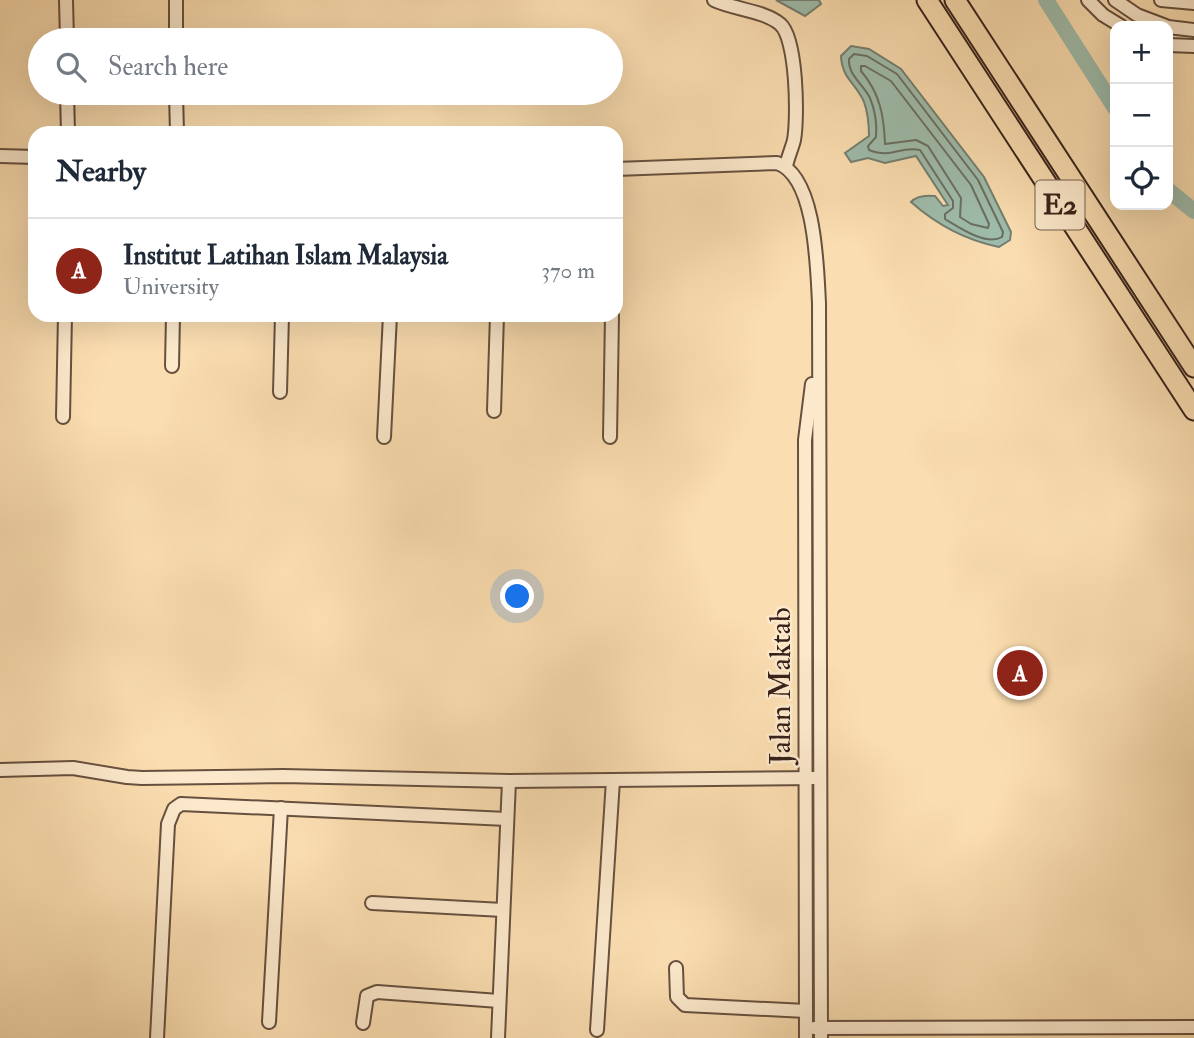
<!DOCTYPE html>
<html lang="en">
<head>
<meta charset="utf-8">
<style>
  :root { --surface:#fff; --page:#f2f2f3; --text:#1f2937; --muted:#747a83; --line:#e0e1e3; --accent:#8f2418 }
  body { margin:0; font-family:"IM FELL Double Pica",serif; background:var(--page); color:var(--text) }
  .controls { position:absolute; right:21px; top:21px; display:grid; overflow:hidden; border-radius:14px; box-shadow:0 7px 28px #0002 }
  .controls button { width:63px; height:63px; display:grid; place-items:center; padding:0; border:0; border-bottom:2px solid var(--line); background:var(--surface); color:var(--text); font:35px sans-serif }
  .you { position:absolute; left:518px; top:597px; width:24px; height:24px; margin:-18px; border:5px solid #fff; border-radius:50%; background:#1a73e8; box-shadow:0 0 0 10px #1a73e833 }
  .badge { display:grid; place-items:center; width:46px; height:46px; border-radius:50%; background:var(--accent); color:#fff; font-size:23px; font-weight:700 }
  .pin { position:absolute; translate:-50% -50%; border:4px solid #fff; box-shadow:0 2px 7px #0006 }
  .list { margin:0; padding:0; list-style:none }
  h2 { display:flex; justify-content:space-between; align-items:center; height:91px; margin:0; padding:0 28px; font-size:30px }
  h2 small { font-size:23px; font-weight:400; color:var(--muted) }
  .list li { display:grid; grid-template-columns:46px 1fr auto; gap:21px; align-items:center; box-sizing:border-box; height:105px; padding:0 28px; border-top:2px solid var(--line) }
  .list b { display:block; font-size:26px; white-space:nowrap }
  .list p { margin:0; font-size:23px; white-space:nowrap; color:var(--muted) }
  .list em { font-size:23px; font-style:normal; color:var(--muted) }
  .icon { flex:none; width:38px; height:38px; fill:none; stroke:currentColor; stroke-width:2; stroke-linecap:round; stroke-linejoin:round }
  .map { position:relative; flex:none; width:1194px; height:1038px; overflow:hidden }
  .search { position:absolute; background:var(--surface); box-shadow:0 7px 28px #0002; left:28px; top:28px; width:595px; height:77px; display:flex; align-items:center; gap:18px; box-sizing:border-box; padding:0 24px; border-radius:38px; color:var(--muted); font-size:26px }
  .panel { position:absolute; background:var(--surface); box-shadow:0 7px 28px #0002; left:28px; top:126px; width:595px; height:196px; border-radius:21px }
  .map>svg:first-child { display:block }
  .water { fill:#9ebcab; stroke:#747e71; stroke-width:2 }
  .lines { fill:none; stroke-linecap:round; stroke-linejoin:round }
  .shore { stroke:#6a6e62; stroke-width:2 }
  .river { stroke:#9ebcab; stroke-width:16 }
  .minor-casing { stroke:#67503f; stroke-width:16 }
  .highway-casing { stroke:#362119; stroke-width:23 }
  .minor { stroke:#fce9cc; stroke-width:12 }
  .highway { stroke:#faddb0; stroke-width:19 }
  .labels { text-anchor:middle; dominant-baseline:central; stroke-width:5; stroke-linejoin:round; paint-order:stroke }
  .shield { fill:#fce9cc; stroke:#715d4f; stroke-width:2 }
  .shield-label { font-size:28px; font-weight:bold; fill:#362119 }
  .street-label { font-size:30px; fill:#362119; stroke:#fce9cc }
</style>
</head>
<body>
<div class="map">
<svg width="1194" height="1038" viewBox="0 0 1194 1038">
  <rect width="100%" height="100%" fill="#faddb0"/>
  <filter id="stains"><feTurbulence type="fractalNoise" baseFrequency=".00286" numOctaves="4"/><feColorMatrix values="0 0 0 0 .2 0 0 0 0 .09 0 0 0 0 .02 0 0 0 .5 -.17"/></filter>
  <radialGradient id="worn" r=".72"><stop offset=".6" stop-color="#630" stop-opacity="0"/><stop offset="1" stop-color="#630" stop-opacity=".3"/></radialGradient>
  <g class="water">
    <polygon points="776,0 819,0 821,4 805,16"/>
    <path d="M851 46 869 49 901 69 984 177 1011 232 1010 240 999 247C965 240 937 225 911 202 917 195 926 195 935 196L943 206 948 205 916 156 885 163 868 158 851 162 845 153 869 136C869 125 868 113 864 102 856 83 842 79 841 56Z"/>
  </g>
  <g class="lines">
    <g class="shore">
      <path d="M854 54 867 56 897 74 978 180 1003 232 1002 237C986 246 960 228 945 219V214L953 208V201L920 150C898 146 893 159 869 150L868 146 876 137C877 125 875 110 870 98 863 84 848 75 849 59Z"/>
      <path d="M861 66H865L891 81 971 185 989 224 988 228 971 224 960 217 961 198 928 146 916 140 885 144C884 116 880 93 861 71Z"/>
    </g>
    <g class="river">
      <polyline points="1046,0 1115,108"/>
      <polyline points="1168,190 1194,211"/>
    </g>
    <defs>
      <g id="minor">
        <polyline points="66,0 67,40"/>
        <polyline points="176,0 176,40"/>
        <path d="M714 0C733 9 765 11 780 24 797 38 798 118 794 140 792 148 788 157 786 166"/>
        <polyline points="1088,0 1103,15 1121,26"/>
        <polyline points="1115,0 1137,15 1166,26"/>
        <polyline points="1161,0 1194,3"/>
        <polyline points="1168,27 1194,30"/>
        <polyline points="1168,45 1194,46"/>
        <polyline points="67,93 68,133"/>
        <polyline points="176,93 177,133"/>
        <polyline points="0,156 35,157"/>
        <path d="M616 169 777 163C816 176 817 268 819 303L821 1038"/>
        <polyline points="172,366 173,315"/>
        <polyline points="280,392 282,315"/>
        <polyline points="494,411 497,315"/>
        <polyline points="63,417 65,315"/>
        <polyline points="384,437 390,315"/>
        <polyline points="610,437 612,315"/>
        <polyline points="0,770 73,768 127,777 142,778 283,776 509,781 819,778"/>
        <polyline points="372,903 503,910"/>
        <polyline points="676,968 677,997 685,1005 806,1011"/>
        <polyline points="269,1022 281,808"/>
        <polyline points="363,1023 367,996 377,992 499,1001"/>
        <polyline points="814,1028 1194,1027"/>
        <polyline points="597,1030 613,780"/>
        <polyline points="157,1038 168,824 174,809 181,804 507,819"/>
        <polyline points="498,1038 509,781"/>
        <polyline points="806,1038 805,440 812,384"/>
      </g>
      <g id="highway">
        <polyline points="927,0 1194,410"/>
        <polyline points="955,0 1194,367"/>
      </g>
    </defs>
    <use href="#minor" class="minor-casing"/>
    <use href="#highway" class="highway-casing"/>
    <use href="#minor" class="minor"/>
    <use href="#highway" class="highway"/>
  </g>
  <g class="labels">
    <rect class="shield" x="1035.5" y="180.5" width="49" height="49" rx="5"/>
    <g class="shield-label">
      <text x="1060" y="205">E2</text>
    </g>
    <g class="street-label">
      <text transform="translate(780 686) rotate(-90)">Jalan Maktab</text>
    </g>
  </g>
  <rect width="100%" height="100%" filter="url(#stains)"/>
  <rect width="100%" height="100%" fill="url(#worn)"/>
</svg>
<div class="controls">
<button>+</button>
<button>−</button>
<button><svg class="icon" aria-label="locate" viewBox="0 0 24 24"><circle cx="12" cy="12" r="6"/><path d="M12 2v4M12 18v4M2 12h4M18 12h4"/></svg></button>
</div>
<div class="you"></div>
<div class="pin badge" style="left:1020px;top:673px">A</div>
<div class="search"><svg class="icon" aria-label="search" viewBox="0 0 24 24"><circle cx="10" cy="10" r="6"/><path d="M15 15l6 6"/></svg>Search here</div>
<section class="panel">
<h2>Nearby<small></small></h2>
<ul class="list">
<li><span class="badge">A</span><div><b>Institut Latihan Islam Malaysia</b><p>University</p></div><em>370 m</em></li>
</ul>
</section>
</div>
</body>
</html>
